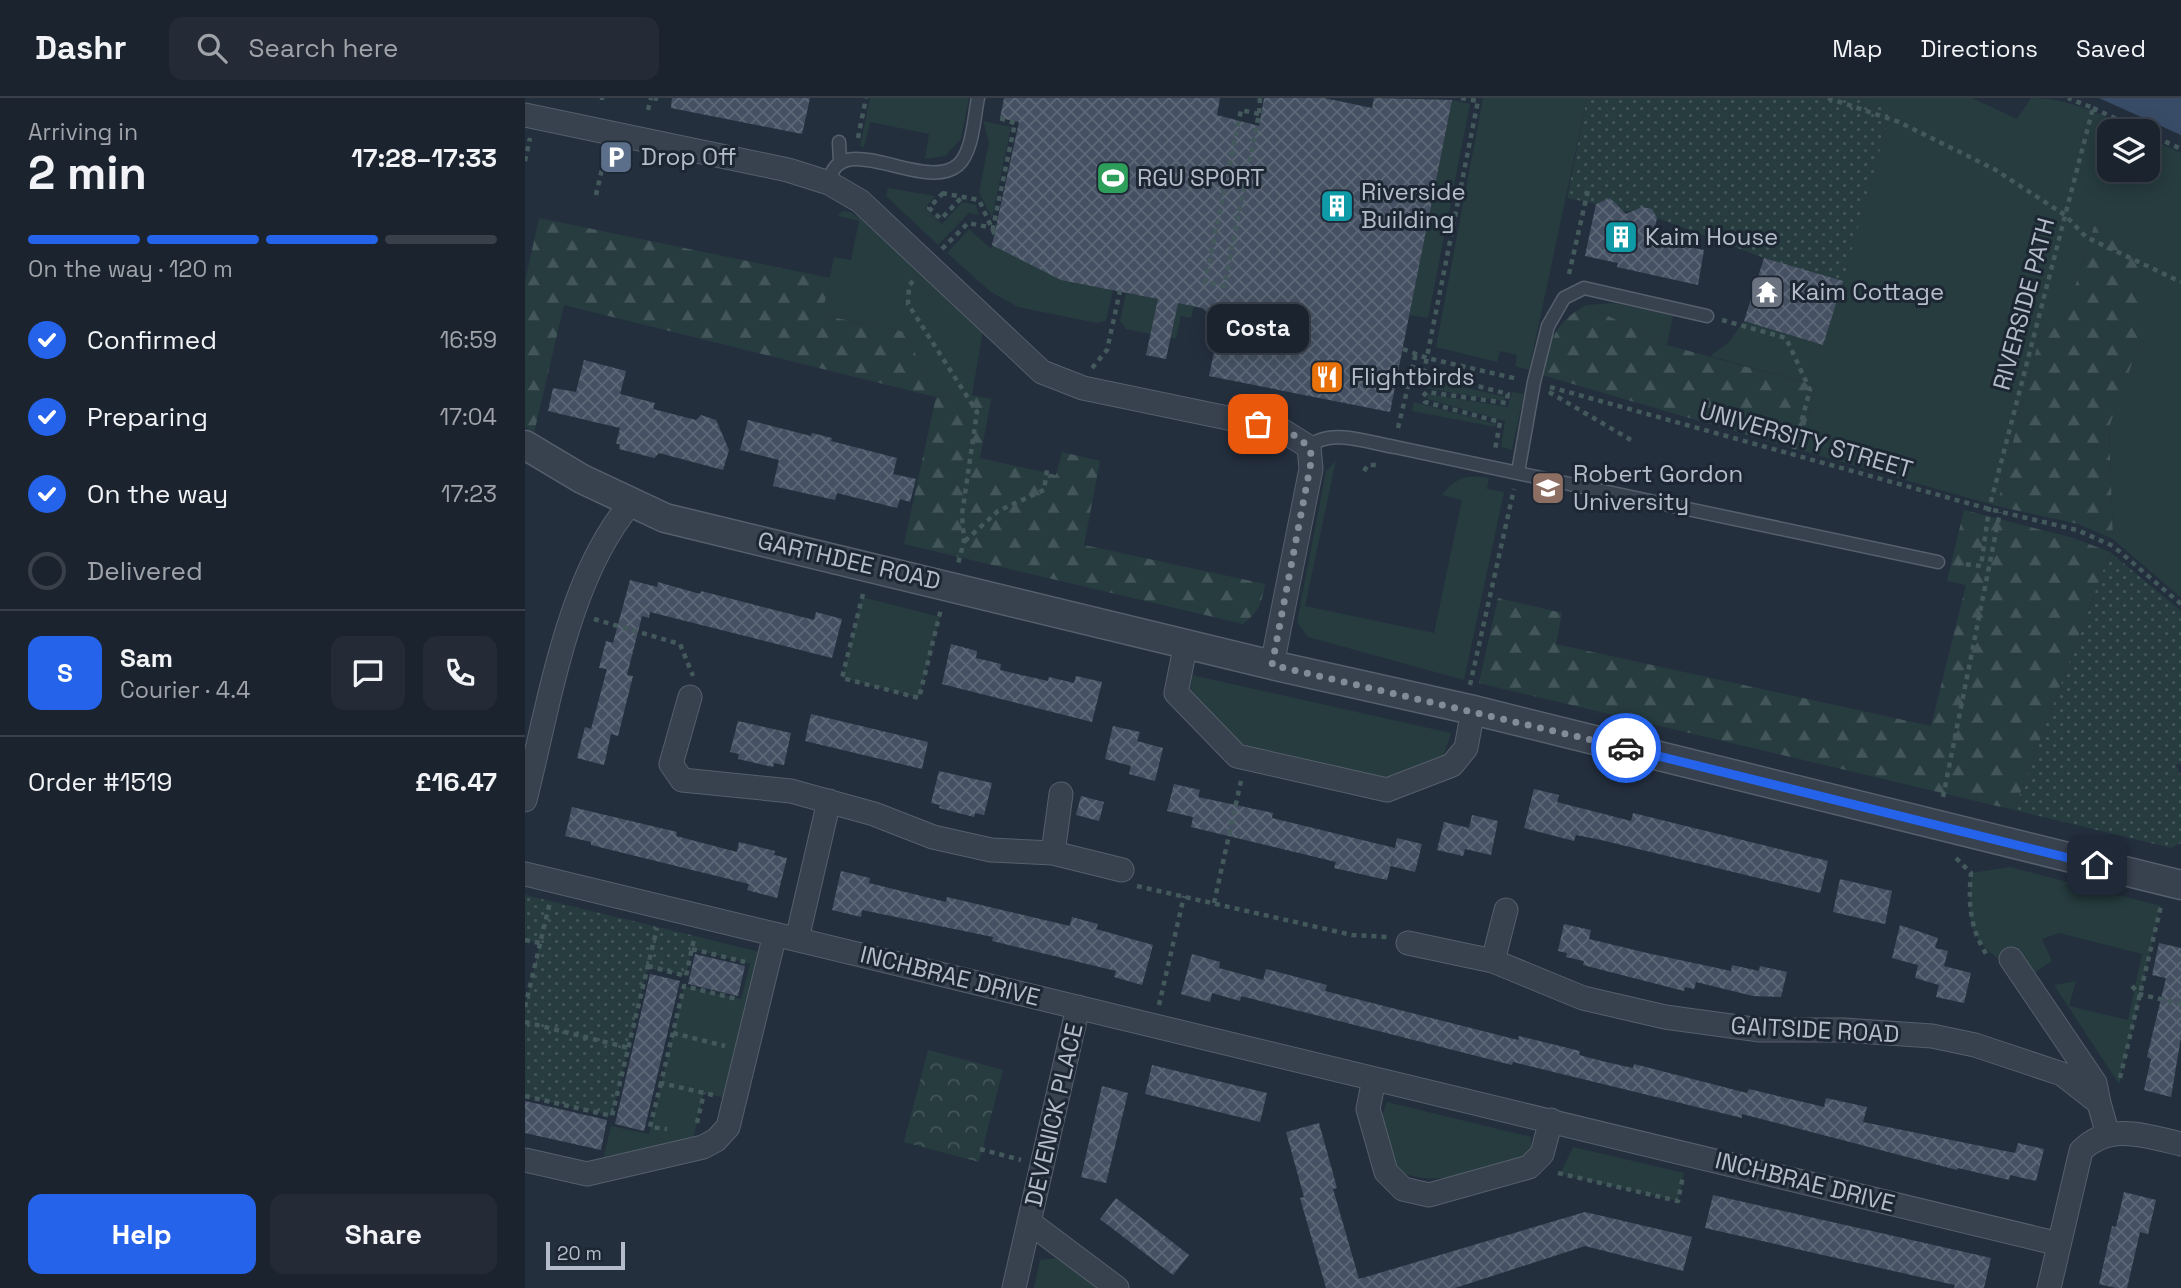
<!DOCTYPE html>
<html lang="en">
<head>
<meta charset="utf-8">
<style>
  :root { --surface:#1b232e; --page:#242b36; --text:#f1f3f6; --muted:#a0a4aa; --line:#39404a; --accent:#2563eb }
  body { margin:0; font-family:"Space Grotesk",sans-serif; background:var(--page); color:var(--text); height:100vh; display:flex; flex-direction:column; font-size:26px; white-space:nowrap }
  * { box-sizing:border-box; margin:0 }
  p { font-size:23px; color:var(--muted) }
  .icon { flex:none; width:38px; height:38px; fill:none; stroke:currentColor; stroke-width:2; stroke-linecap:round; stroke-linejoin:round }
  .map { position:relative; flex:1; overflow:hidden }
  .panel { display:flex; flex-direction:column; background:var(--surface); width:525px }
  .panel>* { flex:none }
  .tools { position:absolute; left:1572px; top:21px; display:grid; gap:14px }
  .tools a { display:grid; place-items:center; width:63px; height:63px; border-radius:14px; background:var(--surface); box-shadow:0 4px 18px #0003,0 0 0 2px var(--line); font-size:35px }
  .scale { position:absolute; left:21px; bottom:18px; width:79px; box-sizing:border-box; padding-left:7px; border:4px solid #b4bcc9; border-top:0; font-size:19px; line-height:24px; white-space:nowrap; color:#b4bcc9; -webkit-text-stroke:5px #1d2633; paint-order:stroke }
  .pin { position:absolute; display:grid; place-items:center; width:60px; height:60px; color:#fff; margin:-30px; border-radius:14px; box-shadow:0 4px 10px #0006 }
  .courier { position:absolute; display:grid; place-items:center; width:70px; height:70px; margin:-35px; border:5px solid #2563eb; border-radius:50%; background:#fff; color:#222; box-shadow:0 2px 9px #0007 }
  .bubble { position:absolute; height:49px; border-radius:14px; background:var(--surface); box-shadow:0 4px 18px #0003,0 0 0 2px var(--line); font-size:23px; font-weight:800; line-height:49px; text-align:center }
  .headline em { font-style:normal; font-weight:800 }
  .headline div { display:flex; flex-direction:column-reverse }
  .headline { display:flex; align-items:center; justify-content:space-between; height:119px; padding:0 28px }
  h1 { font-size:46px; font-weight:800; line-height:52px }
  .bar { display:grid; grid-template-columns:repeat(4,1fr); gap:10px 7px; align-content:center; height:84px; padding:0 28px }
  .bar i { height:9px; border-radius:5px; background:var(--line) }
  .bar .selected { background:var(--accent) }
  .bar p { grid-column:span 4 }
  .line { display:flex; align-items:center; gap:18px; padding:0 28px; border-top:2px solid var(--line) }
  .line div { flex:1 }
  .round { display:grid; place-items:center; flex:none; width:74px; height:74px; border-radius:14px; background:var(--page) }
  ol { padding:0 28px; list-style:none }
  li { display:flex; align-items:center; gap:21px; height:77px }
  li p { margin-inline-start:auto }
  li .icon { padding:7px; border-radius:50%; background:var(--accent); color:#fff; stroke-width:4 }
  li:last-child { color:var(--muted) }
  li i { width:38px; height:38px; border:4px solid var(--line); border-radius:50% }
  .cta { display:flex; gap:14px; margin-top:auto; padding:14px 28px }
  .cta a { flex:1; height:80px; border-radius:14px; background:var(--accent); color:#fff; font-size:28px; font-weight:800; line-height:80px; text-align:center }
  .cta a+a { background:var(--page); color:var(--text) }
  header { display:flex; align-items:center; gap:42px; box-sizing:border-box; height:98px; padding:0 35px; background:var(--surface); border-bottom:2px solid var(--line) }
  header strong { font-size:33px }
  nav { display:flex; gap:38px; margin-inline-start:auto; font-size:24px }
  .search { width:490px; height:63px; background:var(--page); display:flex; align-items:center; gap:18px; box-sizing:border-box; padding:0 24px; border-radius:14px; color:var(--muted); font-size:26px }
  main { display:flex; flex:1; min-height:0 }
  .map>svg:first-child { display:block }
  .grass { fill:#263c3f }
  .forest { fill:url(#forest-firs) }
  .park { fill:url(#park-crowns) }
  .garden { fill:url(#garden-dots) }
  .water { fill:#394c67 }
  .building { fill:url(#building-cross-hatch) }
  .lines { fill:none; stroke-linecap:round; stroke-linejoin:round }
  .service-casing { stroke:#565f6c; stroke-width:15 }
  .minor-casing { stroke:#565f6c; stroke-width:25 }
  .tertiary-casing { stroke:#565f6c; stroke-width:31 }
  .path { stroke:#44595c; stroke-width:4.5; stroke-dasharray:5 5; stroke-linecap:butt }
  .service { stroke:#38414e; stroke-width:12 }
  .minor { stroke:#38414e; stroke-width:23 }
  .tertiary { stroke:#38414e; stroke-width:28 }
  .done { stroke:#828b98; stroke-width:7; stroke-dasharray:0 12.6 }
  .route { stroke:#2563eb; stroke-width:9 }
  .labels { text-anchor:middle; stroke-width:6; stroke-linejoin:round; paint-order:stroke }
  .poi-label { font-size:24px; fill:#b4bcc9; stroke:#1d2633; text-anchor:start }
  .street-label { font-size:24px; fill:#b4bcc9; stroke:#1d2633 }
</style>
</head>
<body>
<header>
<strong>Dashr</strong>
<div class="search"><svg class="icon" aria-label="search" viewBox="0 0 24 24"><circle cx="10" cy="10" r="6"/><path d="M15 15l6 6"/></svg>Search here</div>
<nav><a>Map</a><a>Directions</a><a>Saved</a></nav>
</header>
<main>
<section class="panel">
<div class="headline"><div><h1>2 min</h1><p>Arriving in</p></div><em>17:28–17:33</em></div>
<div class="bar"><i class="selected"></i><i class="selected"></i><i class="selected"></i><i></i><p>On the way · 120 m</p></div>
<ol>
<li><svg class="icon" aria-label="check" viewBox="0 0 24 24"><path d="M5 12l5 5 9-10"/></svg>Confirmed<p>16:59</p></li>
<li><svg class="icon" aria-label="check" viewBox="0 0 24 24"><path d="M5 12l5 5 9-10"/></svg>Preparing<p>17:04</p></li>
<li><svg class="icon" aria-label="check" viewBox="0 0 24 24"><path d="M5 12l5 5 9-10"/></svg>On the way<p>17:23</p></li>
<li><i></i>Delivered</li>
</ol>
<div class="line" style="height:126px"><b class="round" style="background:var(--accent);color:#fff">S</b><div><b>Sam</b><p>Courier · 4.4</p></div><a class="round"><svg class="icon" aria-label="chat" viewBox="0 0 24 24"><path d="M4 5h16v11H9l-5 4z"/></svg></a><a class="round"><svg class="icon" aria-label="phone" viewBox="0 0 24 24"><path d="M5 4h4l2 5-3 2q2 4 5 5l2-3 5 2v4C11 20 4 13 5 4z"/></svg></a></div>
<div class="line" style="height:91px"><div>Order #1519</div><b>£16.47</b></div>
<div class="cta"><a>Help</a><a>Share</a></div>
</section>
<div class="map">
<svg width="1656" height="1190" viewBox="0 0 1656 1190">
  <defs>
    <pattern id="forest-firs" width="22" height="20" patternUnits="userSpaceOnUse" patternTransform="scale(1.75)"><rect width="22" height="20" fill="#263c3f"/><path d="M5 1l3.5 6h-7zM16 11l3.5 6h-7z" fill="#435659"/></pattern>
    <pattern id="park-crowns" width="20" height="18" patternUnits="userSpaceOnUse" patternTransform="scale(1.75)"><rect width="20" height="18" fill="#263c3f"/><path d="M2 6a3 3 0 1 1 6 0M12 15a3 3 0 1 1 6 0" fill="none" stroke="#435659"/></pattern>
    <pattern id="garden-dots" width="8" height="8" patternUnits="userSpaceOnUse" patternTransform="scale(1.75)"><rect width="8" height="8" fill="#263c3f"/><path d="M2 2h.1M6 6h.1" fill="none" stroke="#435659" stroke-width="1.8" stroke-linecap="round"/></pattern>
    <pattern id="building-cross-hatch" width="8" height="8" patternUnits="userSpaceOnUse" patternTransform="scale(1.75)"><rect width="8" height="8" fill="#455162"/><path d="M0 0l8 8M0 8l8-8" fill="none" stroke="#5d6877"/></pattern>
  </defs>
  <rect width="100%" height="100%" fill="#242f3e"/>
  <!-- grass -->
  <path class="grass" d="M345,0H444L436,41L420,58L400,61L404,36L345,24L339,49L335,48Z
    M958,0H1062L1004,272L990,268L992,257L975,253L972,264L911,249Z
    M1327,0H1447L1492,21L1506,0C1543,0 1579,17 1611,33H1584V72H1622V39L1656,55V500L1588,441L1584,328L1614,246L1569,128L1548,195L1519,221L1472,408L1274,352L1291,288L1185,258L1203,245L1219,223L1298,247L1366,13Z
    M927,2L945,6L903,220L884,217Z
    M458,23L486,29L467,120L454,94L464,44Z
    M363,90L410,98L400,110L417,126L437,104L451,107L454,117L444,115L413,147L361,98Z
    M317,113L325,114L336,121L458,233L447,297L411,299L380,234L297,217L309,159L326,162L334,123L313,118Z
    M444,131L466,151L467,147L588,192L581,223L572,225L493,209L466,194L422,155Z
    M601,195L669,208L666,220L656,218L651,241L601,231L595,223Z
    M1089,205L1148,218L1142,247L1061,207Z
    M894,278L980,299L979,303L892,289Z
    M987,294L999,296L987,352L976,349L980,323L902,301L903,296L983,309Z
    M889,304L971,326L970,329L887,313Z
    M811,362L780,508L909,535L937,402L917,397C931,379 941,376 964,380L962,391L979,394L939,582L783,539L772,524L801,373Z
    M337,499L415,519L394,600L317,580Z
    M667,577L926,635L918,659L859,684L714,645L665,595Z
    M1485,769L1636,808L1594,986L1529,887L1551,883L1544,908L1603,922L1617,856L1534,835L1517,841L1527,863L1509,875L1493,852L1477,863C1440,840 1443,814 1446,775Z
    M170,838L239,855L205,1001L179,995L167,1046L77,1066L86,1028L124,1036L159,888L216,901L225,866L167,851Z
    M862,1004L1006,1039V1052L997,1060C953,1072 914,1092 870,1072L855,1022Z
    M1048,1049L1159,1075L1153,1103L1035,1076Z
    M532,1160L572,1190H509L515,1162Z"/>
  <!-- forest -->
  <path class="forest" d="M14,120L305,180L297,217L380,234L411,299L447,297L466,301L455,360L531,377L537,354L575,363L559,447L740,486C737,505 733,515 718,526L379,446L411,299L39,207L9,335L0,329V184Z
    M1569,128L1619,155L1614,246L1584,329L1588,441L1553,426L1472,408L1519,221L1548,195Z
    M1061,207L1142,247L1291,288L1274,352L1017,277C1026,242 1028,226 1061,207Z
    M1439,412L1548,440L1585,454L1489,712L954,585L973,500L1037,515L1031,546L1406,628L1441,487L1422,483Z"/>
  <!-- park -->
  <path class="park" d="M403,952L478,972L454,1064L379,1044Z"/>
  <!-- garden -->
  <path class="garden" d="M1062,0H1327L1366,12L1318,183L1239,160L1132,120L1122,109L1109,114L1095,112L1085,100L1071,106L1042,100Z
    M1585,454L1656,513V666L1651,667L1656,678V745L1646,750L1489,712Z
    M0,797L170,838L161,878L123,869L87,1018L0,998V909L15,846L0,842Z"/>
  <!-- water -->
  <path class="water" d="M1574,0H1656V37Z"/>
  <!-- building -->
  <path class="building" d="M147,0H285L277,36L146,10Z
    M479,0H695L692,17L734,28L739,0H799L847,10L849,0L927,2L865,314L684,278L695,225L677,210L653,205L641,261L621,257L633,201L536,182L467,147L494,24L475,20Z
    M1085,100L1101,116L1117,109L1127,111L1132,120L1127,142L1179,152L1173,187L1092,169L1093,165L1060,158L1071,106Z
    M1239,160L1318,183L1298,247L1219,223Z
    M59,262L101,273L95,296L130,305L128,311L171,322L176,317L191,322L204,352L198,372L134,355L129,360L94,351L95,346H91L95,330L23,313L28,290L51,294Z
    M223,322L286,338L287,335L307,340L306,343L372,360L368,376L391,381L385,404L375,401L372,410L312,395L310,402L248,388L254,362L215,352Z
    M105,482L132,489L133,484L175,496L176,493L289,522L291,514L317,521L307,560L125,514L124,520L117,518L102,577L108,578L93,638L86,636L79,667L52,660L60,629L66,631L82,571L74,570L81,543L88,545Z
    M426,546L452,553L451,560L476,566L475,572L523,583L524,579L549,585L551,578L577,584L567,624L417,586Z
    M286,616L403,644L397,671L280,643Z
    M213,623L266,635L259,667L249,665L248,669L213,661L214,656L205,654Z
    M588,628L615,634L612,643L638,650L630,683L604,676L606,668L580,661Z
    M414,673L467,685L459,717L450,715L449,719L414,710L415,707L406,705Z
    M649,686L675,692L673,699L748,715L747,720L870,750L862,782L809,770L811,764L666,729L668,719L642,713Z
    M1009,691L1034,697L1032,704L1106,723L1108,715L1303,763L1295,795L1076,742L1051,737L1049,743L999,730Z
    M556,698L579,704L574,723L551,717Z
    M47,709L152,734L151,738L212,754L214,744L250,753L249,757L262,760L252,800L222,792L224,786L66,747V744L40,738Z
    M947,717L973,723L966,757L940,751L938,758L912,752L919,724L944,730Z
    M872,740L897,746L890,774L866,768Z
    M316,773L345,780L344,785L421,804L422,799L545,828L547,819L573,826L571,831L628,847L617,887L589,879L591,873L467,843L468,839L337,812L336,819L307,812Z
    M1315,781L1367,793L1360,826L1308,814Z
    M1039,826L1066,832L1064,841L1122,855L1206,873L1207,867L1234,873L1235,868L1262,874L1256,899L1228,898L1171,884L1169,891L1160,889L1159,893L1058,867L1059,863L1041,859L1042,855L1033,853Z
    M1375,827L1413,840L1410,850L1423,853L1419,868L1446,875L1439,905L1411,899L1414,887L1390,880L1393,867L1367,860Z
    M1634,845L1656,850V939L1646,999L1619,992L1626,961L1622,959L1641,880L1627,877Z
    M170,856L220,868L213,898L163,886Z
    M667,856L695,864L694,870L738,882L741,871L802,887L800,893L993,942L994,938L1055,953L1054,957L1081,964L1108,970L1109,966L1222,995L1224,991L1299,1009L1301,1000L1342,1009L1338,1024L1490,1055L1493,1045L1519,1051L1511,1083L1485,1077L1484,1082L1433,1070L1432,1072L1244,1023L1217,1016V1020L988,964L987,967L716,898L715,903L687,895L685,904L656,896Z
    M125,876L155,883L119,1033L90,1026Z
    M627,967L742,995L735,1024L620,996Z
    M577,988L603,995L581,1085L556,1079Z
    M0,1003L82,1022L76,1052L0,1035Z
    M794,1025L812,1090L808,1091L834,1181L1060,1114L1167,1139L1158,1173L1060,1148L930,1190H801L775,1100L779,1099L761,1034Z
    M1599,1094L1631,1102L1623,1136L1615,1134L1602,1190H1591L1574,1186L1587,1128L1591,1129Z
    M1188,1097L1466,1160L1459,1190H1429L1430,1187L1180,1130Z
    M591,1100L664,1157L648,1177L575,1121Z"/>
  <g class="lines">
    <!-- service casing -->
    <g class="service-casing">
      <path id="service" d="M314,44L315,64
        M304,85C313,27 399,96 433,67C448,54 449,19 453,0
        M784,349C804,329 845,345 870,349L1413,464
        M993,374L1009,284L1023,228L1039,200L1059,190L1182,218"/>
    </g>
    <!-- minor casing -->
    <g class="minor-casing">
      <path id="minor" d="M0,17L263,72L304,85L335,103L517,274L558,290L755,331L784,349L786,371L747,567
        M661,545L651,595L712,658L721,660L862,692L927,667L941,650L948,612
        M165,599L146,666L157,682L266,693L349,716L408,739L466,752L528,755L597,772
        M0,702C24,608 42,480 106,405
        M528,755L536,696
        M0,776L1534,1146
        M272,841L304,703
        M883,845L968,863L1058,900L1140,919L1235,932H1319L1407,938L1450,947L1537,976L1574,1005L1583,1037
        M1486,861L1570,985L1574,1005
        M968,863L981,812
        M849,981L843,1011L861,1074L878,1091L904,1097L1004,1069L1017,1056L1026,1022
        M0,1062L62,1076L178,1049L191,1042L203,1029L250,836
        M504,1124L592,1190
        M489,1190L553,909
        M1524,1190L1556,1053C1584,1024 1621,1038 1656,1046"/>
    </g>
    <!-- tertiary casing -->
    <g class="tertiary-casing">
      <path id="tertiary" d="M0,347L57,381L140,420L747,567L948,612L1656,787"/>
    </g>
    <!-- path -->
    <path class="path" d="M77,0V2
      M129,0L133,1
      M936,0L953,3L899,274L983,296L981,305L902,294L898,298L900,304L975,324L970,352
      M1303,0L1374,24L1469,71L1540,117L1561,139L1656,184
      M1568,10L1618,33
      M123,12L126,0
      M734,16L716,12L680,184L699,188L734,16L735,0
      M1622,35L1656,51
      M333,40L341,0
      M0,63L5,40
      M417,95L454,102L470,137
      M418,95L404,110L416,121L436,100
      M71,97L80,58
      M417,151L443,125L468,130L490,25L471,19
      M1044,176L1064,88
      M388,183L384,188L383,206L452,314L437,416L439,443L433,466
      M1197,222L1261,240L1285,292L1267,357
      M878,251L902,260L993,281
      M567,270L582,252L595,193
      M1025,289L1464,411L1552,432L1588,448L1656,506
      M1024,294L1106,342
      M873,330L891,255
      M839,373L843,367H854
      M440,443L473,413L519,392L522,372
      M1431,465L1456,468L1464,411L1568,10L1543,0
      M338,496L317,580L394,600L416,511
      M69,521L155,546L168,578
      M945,587L989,391
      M1418,699L1475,414
      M1431,760L1446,775C1443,807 1445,831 1463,859
      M612,788L827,837L863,839
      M689,805L716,683
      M0,842L15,845
      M167,851L220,864
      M123,868L161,878L169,841
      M1607,888L1614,896L1656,906
      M634,907L659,798
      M0,909L25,804
      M0,924L104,950
      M148,935L200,948
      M1595,980L1636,808
      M136,985L125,1029L142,1031
      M188,997L136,985L159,888L212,901
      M0,998L87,1018L132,830
      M172,1025L179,995
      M455,1051L496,1062
      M1033,1075L1153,1103L1158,1078"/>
    <!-- service -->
    <use href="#service" class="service"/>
    <!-- minor -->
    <use href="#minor" class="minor"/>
    <!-- tertiary -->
    <use href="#tertiary" class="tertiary"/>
  </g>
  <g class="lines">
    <!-- done -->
    <path class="done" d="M733,326C754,330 781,336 787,359L747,567L1101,650"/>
    <!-- route -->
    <path class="route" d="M1101,650L1572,767"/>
  </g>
  <!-- icons -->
  <defs>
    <g id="parking-square" transform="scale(1.75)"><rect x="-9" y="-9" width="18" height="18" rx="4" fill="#5c6f8a" stroke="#1d2633"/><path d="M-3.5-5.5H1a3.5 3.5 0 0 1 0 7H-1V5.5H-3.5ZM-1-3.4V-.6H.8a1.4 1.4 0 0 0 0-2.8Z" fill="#fff"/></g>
    <g id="stadium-square" transform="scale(1.75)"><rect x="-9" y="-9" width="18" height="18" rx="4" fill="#2e9e5b" stroke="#1d2633"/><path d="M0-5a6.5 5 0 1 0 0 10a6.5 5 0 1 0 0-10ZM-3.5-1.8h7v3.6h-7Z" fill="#fff"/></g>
    <g id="building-square" transform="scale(1.75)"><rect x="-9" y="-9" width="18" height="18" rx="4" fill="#0f9aa8" stroke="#1d2633"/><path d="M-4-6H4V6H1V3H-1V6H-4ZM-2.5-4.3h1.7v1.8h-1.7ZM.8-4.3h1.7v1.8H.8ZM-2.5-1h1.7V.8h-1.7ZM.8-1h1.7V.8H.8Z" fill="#fff"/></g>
    <g id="temple-square" transform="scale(1.75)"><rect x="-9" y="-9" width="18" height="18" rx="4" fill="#6b7280" stroke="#1d2633"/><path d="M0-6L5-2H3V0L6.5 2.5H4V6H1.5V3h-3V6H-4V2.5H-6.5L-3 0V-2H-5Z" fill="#fff"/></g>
    <g id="restaurant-square" transform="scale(1.75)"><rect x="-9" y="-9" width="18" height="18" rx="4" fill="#e8710a" stroke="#1d2633"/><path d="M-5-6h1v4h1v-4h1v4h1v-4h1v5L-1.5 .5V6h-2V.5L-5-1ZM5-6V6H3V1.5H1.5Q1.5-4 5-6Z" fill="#fff"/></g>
    <g id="university-square" transform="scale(1.75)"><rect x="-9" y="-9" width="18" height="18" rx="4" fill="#8d6e63" stroke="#1d2633"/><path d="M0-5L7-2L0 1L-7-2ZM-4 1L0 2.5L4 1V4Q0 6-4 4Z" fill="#fff"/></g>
  </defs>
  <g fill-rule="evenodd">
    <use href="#parking-square" x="91" y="59"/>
    <use href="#stadium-square" x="588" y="80"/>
    <use href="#building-square" x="812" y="108"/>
    <use href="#building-square" x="1096" y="139"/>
    <use href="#temple-square" x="1242" y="194"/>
    <use href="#restaurant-square" x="802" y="279"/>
    <use href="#university-square" x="1023" y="390"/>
  </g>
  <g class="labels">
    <!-- poi labels -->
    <g class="poi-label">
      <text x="116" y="67">Drop Off</text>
      <text x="612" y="88">RGU SPORT</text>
      <text x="836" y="102">Riverside<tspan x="836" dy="28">Building</tspan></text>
      <text x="1120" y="147">Kaim House</text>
      <text x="1266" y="202">Kaim Cottage</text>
      <text x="826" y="287">Flightbirds</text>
      <text x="1048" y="384">Robert Gordon<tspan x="1048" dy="28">University</tspan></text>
    </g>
    <!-- street labels -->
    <g class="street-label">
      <text transform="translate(1499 206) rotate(-75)" y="8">RIVERSIDE PATH</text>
      <text transform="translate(1281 342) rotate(16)" y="8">UNIVERSITY STREET</text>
      <text transform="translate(324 463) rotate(13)" y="8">GARTHDEE ROAD</text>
      <text transform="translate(425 878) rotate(14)" y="8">INCHBRAE DRIVE</text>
      <text transform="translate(1290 932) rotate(3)" y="8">GAITSIDE ROAD</text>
      <text transform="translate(529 1017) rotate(-77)" y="8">DEVENICK PLACE</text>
      <text transform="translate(1280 1084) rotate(14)" y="8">INCHBRAE DRIVE</text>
    </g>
  </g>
</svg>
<div class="tools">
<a><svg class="icon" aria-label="layers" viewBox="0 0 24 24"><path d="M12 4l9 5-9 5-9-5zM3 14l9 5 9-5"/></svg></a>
</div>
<div class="scale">20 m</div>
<div class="pin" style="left:733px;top:326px;background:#ea580c"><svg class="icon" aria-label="bag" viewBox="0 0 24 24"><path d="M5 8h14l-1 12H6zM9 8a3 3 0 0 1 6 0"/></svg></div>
<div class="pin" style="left:1572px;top:767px;background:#1f2937"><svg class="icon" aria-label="home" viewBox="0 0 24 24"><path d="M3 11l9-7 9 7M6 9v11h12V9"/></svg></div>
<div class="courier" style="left:1101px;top:650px"><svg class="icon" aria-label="car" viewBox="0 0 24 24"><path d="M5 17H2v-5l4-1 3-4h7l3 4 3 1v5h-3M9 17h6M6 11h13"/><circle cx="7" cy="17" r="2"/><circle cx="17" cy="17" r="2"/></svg></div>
<div class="bubble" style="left:682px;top:206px;width:102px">Costa</div>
</div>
</main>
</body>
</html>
